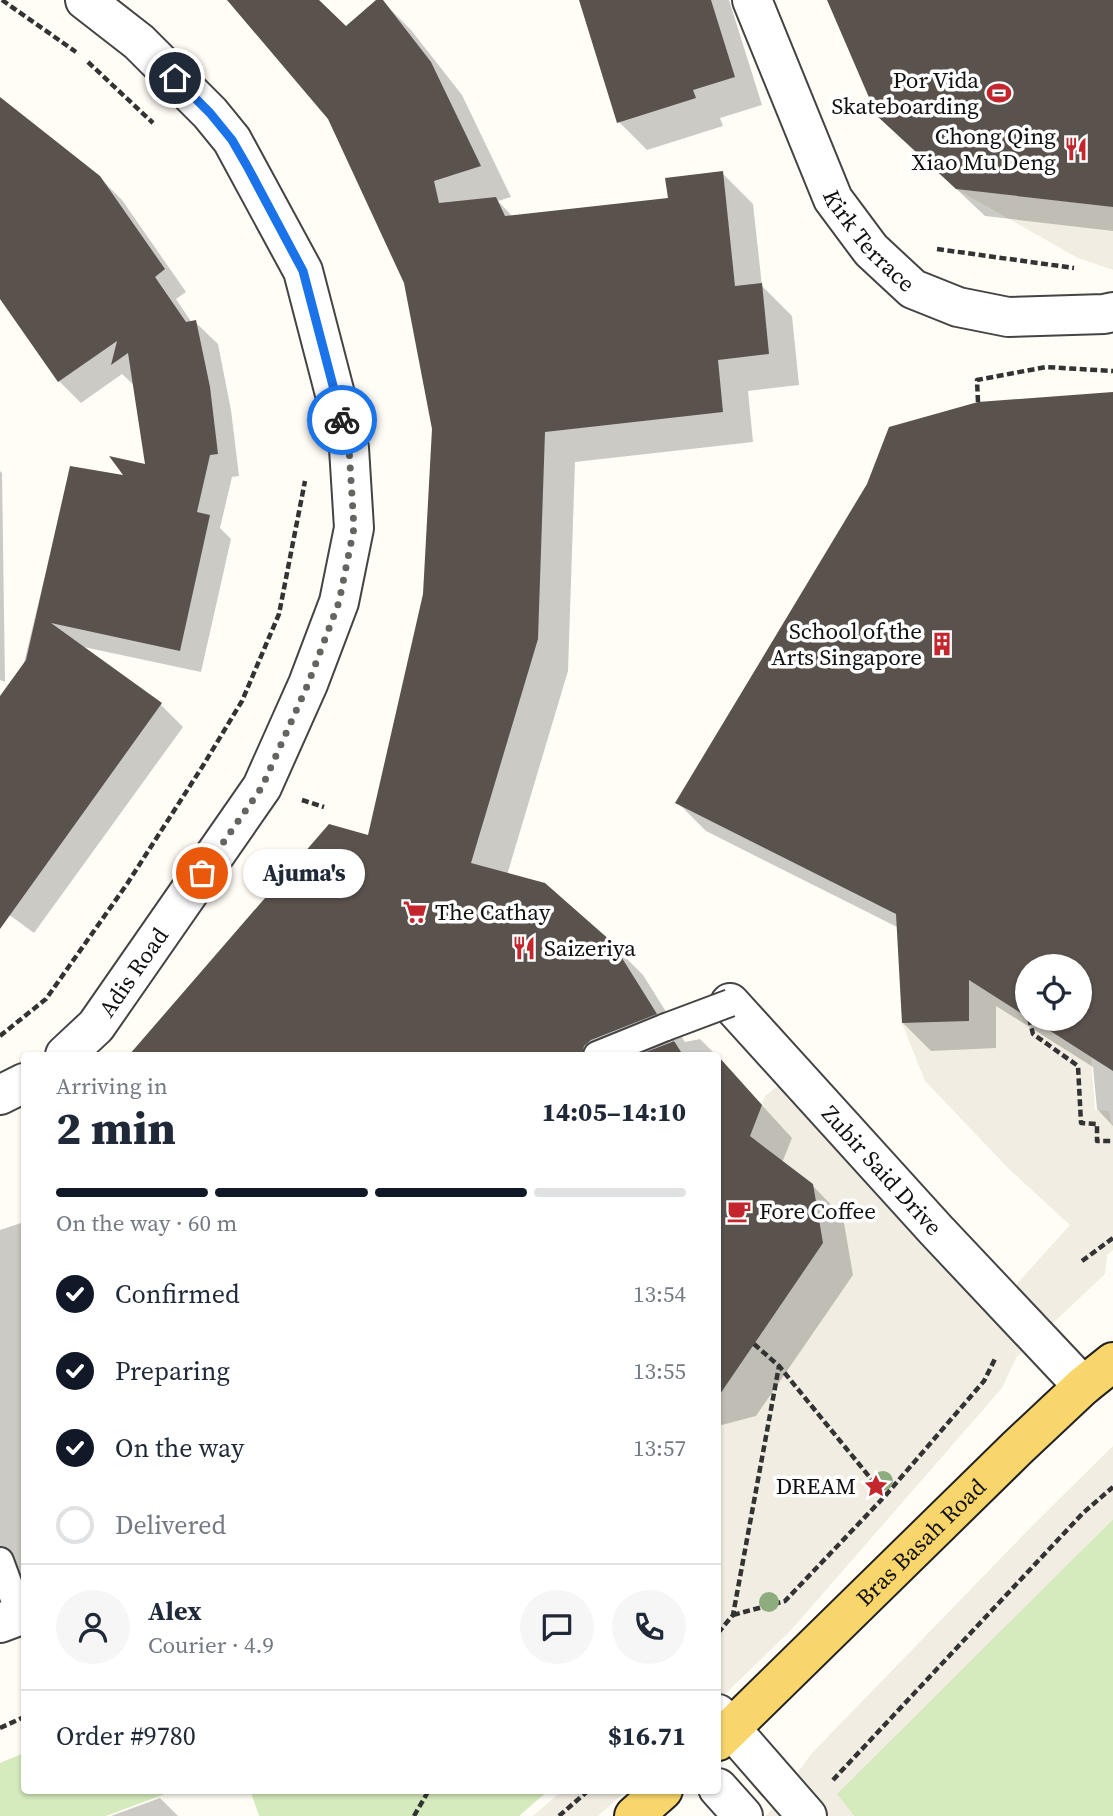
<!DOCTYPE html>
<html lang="en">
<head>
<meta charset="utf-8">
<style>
  :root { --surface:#fff; --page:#f6f6f7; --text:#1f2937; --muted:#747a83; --line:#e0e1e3; --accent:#111827 }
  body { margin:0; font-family:"Source Serif 4",serif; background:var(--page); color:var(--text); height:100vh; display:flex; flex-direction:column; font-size:26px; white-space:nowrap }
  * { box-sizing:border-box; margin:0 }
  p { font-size:23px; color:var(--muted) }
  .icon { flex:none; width:38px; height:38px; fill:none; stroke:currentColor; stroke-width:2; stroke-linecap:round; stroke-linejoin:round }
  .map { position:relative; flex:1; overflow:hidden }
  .drawer { position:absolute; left:21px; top:1052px; width:700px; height:742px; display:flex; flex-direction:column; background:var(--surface); border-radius:7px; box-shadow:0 2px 5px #0004 }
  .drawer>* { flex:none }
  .controls { position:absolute; left:1015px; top:954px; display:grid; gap:14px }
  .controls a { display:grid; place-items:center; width:77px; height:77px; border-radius:50%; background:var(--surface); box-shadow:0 2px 5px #0004; font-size:35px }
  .pin { position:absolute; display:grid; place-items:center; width:60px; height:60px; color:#fff; margin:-30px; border:4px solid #fff; border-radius:50%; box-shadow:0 2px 7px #0007 }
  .courier { position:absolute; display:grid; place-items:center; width:70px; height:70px; margin:-35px; border:5px solid #1a73e8; border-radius:50%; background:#fff; color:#222; box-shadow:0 2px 9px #0007 }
  .bubble { position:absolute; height:49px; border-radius:24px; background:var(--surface); box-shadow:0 2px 5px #0004; font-size:23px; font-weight:800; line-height:49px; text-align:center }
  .head em { font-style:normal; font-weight:800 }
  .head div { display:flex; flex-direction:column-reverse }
  .head { display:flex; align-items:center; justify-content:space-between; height:119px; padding:0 35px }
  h1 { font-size:46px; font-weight:800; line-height:52px }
  .bar { display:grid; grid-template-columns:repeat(4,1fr); gap:10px 7px; align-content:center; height:84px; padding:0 35px }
  .bar i { height:9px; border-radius:5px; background:var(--line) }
  .bar .selected { background:var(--accent) }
  .bar p { grid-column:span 4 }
  .line { display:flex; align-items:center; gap:18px; padding:0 35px; border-top:2px solid var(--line) }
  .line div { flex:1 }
  .round { display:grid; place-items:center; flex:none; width:74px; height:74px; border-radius:37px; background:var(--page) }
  ol { padding:0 35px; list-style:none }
  li { display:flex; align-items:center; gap:21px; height:77px }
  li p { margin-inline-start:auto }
  li .icon { padding:7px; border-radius:50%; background:var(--accent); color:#fff; stroke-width:4 }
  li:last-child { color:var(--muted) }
  li i { width:38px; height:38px; border:4px solid var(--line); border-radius:50% }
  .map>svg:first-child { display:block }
  .green { fill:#d5ebbd }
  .plaza { fill:#f1ede2 }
  .shadow { fill:#0003; fill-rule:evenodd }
  .building { fill:#5a524d }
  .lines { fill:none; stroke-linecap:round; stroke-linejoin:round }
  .service-casing { stroke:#444; stroke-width:30 }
  .minor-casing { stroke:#444; stroke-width:42 }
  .primary-casing { stroke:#222; stroke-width:42 }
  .path { stroke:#333; stroke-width:4.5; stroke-dasharray:7 3.5; stroke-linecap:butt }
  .service { stroke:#fff; stroke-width:26 }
  .minor { stroke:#fff; stroke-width:38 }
  .primary { stroke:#f9d66b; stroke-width:38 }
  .service-bridge-casing { stroke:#444; stroke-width:30; stroke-linecap:butt }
  .service-bridge { stroke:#fff; stroke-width:26 }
  .tree { fill:#8dad7f }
  .done { stroke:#646461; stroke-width:7; stroke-dasharray:0 12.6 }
  .route { stroke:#1a73e8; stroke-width:9 }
  .labels { text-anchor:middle; stroke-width:7; stroke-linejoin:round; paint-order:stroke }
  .poi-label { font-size:23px; fill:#111; stroke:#fff; text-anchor:end }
  .street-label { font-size:23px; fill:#111; stroke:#fff }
</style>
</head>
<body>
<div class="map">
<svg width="1113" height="1816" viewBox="0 0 1113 1816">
  <rect width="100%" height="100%" fill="#fffdf5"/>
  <!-- green -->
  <path class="green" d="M1113,1519V1816H854L836,1794Z
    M24,1753V1790H176L106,1816H0V1763Z
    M250,1790H549L519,1816H259Z"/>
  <!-- plaza -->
  <path class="plaza" d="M956,189L1113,207V270L1078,258Z
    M969,980L1091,1057L1095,1110L1109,1111L1111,1123L1113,1124V1250L1107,1255L1105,1274L1016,1358L1002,1388L792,1629L718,1701V1388L725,1385L823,1243L813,1184L750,1136L765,1096L782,1083L994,1309L1070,1225L1009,1169L925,1081L902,1023L969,1021Z
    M1113,1446V1519L837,1794L854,1816H766L812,1753L1033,1525Z
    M563,1790H627L598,1816H533Z"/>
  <!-- shadow -->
  <path class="shadow" d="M226,0H316L346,29L379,0H381L411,30L462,95L511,197L498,201L513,217L670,199L722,173L753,204L762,286L792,316L799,385L748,391L753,442L575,462L568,671L507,875L611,943L643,975L685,1042L700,1039L716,1055H131L329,826L369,837L425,594L434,429L406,283L329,118L236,7Z
    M580,0H729L762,105L720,118L723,126L647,150L619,122Z
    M829,0H1113V231L985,216L878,115Z
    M0,100L99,177L122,200L186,292L176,299L192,323L195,322L218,344L231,410L239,476L232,477L220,528L231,539L201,672L79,646L161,705L183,727L34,933L0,908V714L7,733L71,468L127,478L147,466L135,386L122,374L81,403L59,381L0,296Z
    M1113,394V1126L1097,1109L1093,1067L996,1006V1048L931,1051L903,1023L899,928L706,831L678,803ZM1027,966H1080V1018H1027Z
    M0,471L2,473L5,682L0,680Z
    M718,1057L792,1138L782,1163L812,1185L843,1217L853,1275L756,1416L718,1426Z
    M24,1222V1578L18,1583L0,1604V1230Z
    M160,1798L178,1816H111Z"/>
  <!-- building -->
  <path class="building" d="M227,0H319L346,26L376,0H383L431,62L481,166L434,181L439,203L496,197L505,216L668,198L665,178L723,171L735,286L762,283L769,354L718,360L723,412L545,432L538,639L471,863L545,883L612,942L657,1014L591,1040L584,1046L582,1055H129L329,824L368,835L423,594L432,429L404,283L328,119Z
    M579,0H711L735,77L693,90L696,98L617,123Z
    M827,0H1113V207L956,189L877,116Z
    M0,97L100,176L165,269L155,277L186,322L196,320L210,387L218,454L210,455L197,512L210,515L180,651L51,623L162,703L0,929V696L26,660L70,466L123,475L109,456L145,464L128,353L111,365L117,341L58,382L0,299Z
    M1113,392V1071L1030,1018H1080V966H1027V1017L969,980V1021L902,1023L896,914L675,803L867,484L889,427L978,402Z
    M674,1041L683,1055H638L672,1042Z
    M718,1056L762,1105L750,1136L813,1184L823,1243L718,1397Z"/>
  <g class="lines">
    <!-- service casing -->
    <g class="service-casing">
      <path id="service" d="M597,1055L666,1027
        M0,1561L20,1615"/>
    </g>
    <!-- minor casing -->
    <g class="minor-casing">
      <g id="minor">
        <path id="s1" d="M752,0L833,199L871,250L913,289L958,307L1008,317L1104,314L1113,312"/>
        <path id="s2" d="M730,1003L936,1230L1083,1386"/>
        <path id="s3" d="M65,1055L96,1026L262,787L308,684L339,602L354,528L349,448L303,271L232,140L210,113L139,42L85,0"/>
        <path d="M0,1095L24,1083"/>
        <path d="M0,1623L24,1614"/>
        <path d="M718,1714L807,1816"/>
        <path d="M718,1788L743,1816"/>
      </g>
    </g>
    <!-- primary casing -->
    <g class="primary-casing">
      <g id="primary">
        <path id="s4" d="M718,1741L1017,1448L1083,1386L1113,1362"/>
        <path d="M634,1816L663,1790"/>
      </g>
    </g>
    <!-- path -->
    <path class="path" d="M2,0L76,52
      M88,62L153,123
      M937,249L1074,268
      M978,402L977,380L1046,367L1113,371
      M302,800L324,807
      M1029,1018L1033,1034L1078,1066L1081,1123L1097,1124V1141H1113
      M0,1036L46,999L127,884L204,764L242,701L279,614L305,481
      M1082,1261L1113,1238
      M754,1344L779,1366L885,1496
      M733,1615L785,1601L885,1496L984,1381L996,1357
      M718,1633L733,1615L779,1366
      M0,1728L24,1717
      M833,1780L1083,1513L1113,1487
      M414,1816L429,1790
      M559,1816L589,1790"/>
    <!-- service -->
    <use href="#service" class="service"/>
    <!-- minor -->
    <use href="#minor" class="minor"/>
    <!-- primary -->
    <use href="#primary" class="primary"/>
    <!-- service-bridge casing -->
    <g class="service-bridge-casing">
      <path id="service-bridge" d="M666,1027L730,1003"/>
    </g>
    <!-- service-bridge -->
    <use href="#service-bridge" class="service-bridge"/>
  </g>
  <!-- trees -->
  <g class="tree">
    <circle cx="883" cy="1481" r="10"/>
    <circle cx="769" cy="1602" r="10"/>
  </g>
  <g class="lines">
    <!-- done -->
    <path class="done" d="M202,873L262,787L308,684L339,602L354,528L349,448L342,420"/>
    <!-- route -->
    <path class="route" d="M175,78L210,113L232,140L247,166L303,271L342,420"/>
  </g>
  <!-- icons -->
  <defs>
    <g id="stadium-bare" transform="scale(1.89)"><path d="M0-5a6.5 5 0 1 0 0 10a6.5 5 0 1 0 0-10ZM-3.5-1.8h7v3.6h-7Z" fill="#c4262e" stroke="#fff" stroke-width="2.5" paint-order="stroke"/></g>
    <g id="restaurant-bare" transform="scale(1.89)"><path d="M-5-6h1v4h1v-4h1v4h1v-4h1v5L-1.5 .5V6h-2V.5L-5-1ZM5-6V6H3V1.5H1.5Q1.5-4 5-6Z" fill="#c4262e" stroke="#fff" stroke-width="2.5" paint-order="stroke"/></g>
    <g id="building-bare" transform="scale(1.89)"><path d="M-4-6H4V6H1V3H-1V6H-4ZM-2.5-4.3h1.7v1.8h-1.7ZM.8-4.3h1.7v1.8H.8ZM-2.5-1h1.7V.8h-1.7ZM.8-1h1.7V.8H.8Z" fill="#c4262e" stroke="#fff" stroke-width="2.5" paint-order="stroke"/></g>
    <g id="supermarket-bare" transform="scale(1.89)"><path d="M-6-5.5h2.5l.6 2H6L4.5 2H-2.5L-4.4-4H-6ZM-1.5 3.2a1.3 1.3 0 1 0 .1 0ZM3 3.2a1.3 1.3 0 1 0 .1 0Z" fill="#c4262e" stroke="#fff" stroke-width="2.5" paint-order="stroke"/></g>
    <g id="cafe-bare" transform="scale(1.89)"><path d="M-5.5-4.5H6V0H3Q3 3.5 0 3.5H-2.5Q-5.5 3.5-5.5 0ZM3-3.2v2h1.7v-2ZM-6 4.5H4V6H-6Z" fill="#c4262e" stroke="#fff" stroke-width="2.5" paint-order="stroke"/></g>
    <g id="sight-bare" transform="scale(1.89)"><path d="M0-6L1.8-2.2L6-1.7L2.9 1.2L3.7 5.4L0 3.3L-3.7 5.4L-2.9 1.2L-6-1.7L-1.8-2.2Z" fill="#c4262e" stroke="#fff" stroke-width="2.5" paint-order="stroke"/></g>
  </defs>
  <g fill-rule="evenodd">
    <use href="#stadium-bare" x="999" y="93"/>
    <use href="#restaurant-bare" x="1076" y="149"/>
    <use href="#building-bare" x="942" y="644"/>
    <use href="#supermarket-bare" x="415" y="912"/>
    <use href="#restaurant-bare" x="524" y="948"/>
    <use href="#cafe-bare" x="739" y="1211"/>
    <use href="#sight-bare" x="876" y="1486"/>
  </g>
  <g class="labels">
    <!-- poi labels -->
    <g class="poi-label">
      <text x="979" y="88">Por Vida<tspan x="979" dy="26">Skateboarding</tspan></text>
      <text x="1056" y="144">Chong Qing<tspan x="1056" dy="26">Xiao Mu Deng</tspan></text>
      <text x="922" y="639">School of the<tspan x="922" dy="26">Arts Singapore</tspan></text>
      <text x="435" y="920" text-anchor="start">The Cathay</text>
      <text x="544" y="956" text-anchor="start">Saizeriya</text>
      <text x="759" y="1219" text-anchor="start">Fore Coffee</text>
      <text x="856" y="1494">DREAM</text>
    </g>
    <!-- street labels -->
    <g class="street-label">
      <text dy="8" stroke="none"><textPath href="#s1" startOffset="270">Kirk Terrace</textPath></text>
      <text dy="8" stroke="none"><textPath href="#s3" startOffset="108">Adis Road</textPath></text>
      <text dy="8" stroke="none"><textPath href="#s2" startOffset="226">Zubir Said Drive</textPath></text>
      <text dy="8" stroke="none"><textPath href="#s4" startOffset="284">Bras Basah Road</textPath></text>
    </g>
  </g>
</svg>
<div class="controls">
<a><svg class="icon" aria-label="locate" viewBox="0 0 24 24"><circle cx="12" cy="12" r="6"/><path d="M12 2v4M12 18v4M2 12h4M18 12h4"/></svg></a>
</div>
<div class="pin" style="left:202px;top:873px;background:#ea580c"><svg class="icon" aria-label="bag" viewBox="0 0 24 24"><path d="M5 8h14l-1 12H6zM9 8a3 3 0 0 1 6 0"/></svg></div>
<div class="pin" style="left:175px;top:78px;background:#1f2937"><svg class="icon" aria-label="home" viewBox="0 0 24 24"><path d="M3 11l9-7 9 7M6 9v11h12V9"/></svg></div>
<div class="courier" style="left:342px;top:420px"><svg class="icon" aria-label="bike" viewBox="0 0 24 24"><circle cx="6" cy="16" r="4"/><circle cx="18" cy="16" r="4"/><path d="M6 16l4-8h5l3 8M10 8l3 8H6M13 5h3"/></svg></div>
<div class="bubble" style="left:243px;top:849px;width:122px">Ajuma's</div>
<section class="drawer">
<div class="head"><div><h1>2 min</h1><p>Arriving in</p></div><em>14:05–14:10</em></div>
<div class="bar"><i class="selected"></i><i class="selected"></i><i class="selected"></i><i></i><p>On the way · 60 m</p></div>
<ol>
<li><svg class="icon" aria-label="check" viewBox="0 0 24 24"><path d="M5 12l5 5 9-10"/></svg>Confirmed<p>13:54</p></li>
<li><svg class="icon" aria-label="check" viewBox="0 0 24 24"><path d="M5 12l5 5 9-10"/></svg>Preparing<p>13:55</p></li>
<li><svg class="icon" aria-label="check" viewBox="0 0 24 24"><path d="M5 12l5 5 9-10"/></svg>On the way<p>13:57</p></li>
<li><i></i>Delivered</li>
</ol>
<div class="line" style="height:126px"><a class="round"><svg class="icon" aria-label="person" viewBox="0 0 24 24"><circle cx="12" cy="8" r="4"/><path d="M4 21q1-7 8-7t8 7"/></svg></a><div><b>Alex</b><p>Courier · 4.9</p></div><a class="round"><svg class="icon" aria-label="chat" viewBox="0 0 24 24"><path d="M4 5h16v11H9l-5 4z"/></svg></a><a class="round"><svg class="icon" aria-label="phone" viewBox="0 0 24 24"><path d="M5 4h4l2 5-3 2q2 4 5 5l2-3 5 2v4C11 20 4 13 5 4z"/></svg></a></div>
<div class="line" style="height:91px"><div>Order #9780</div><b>$16.71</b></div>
</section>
</div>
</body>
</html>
